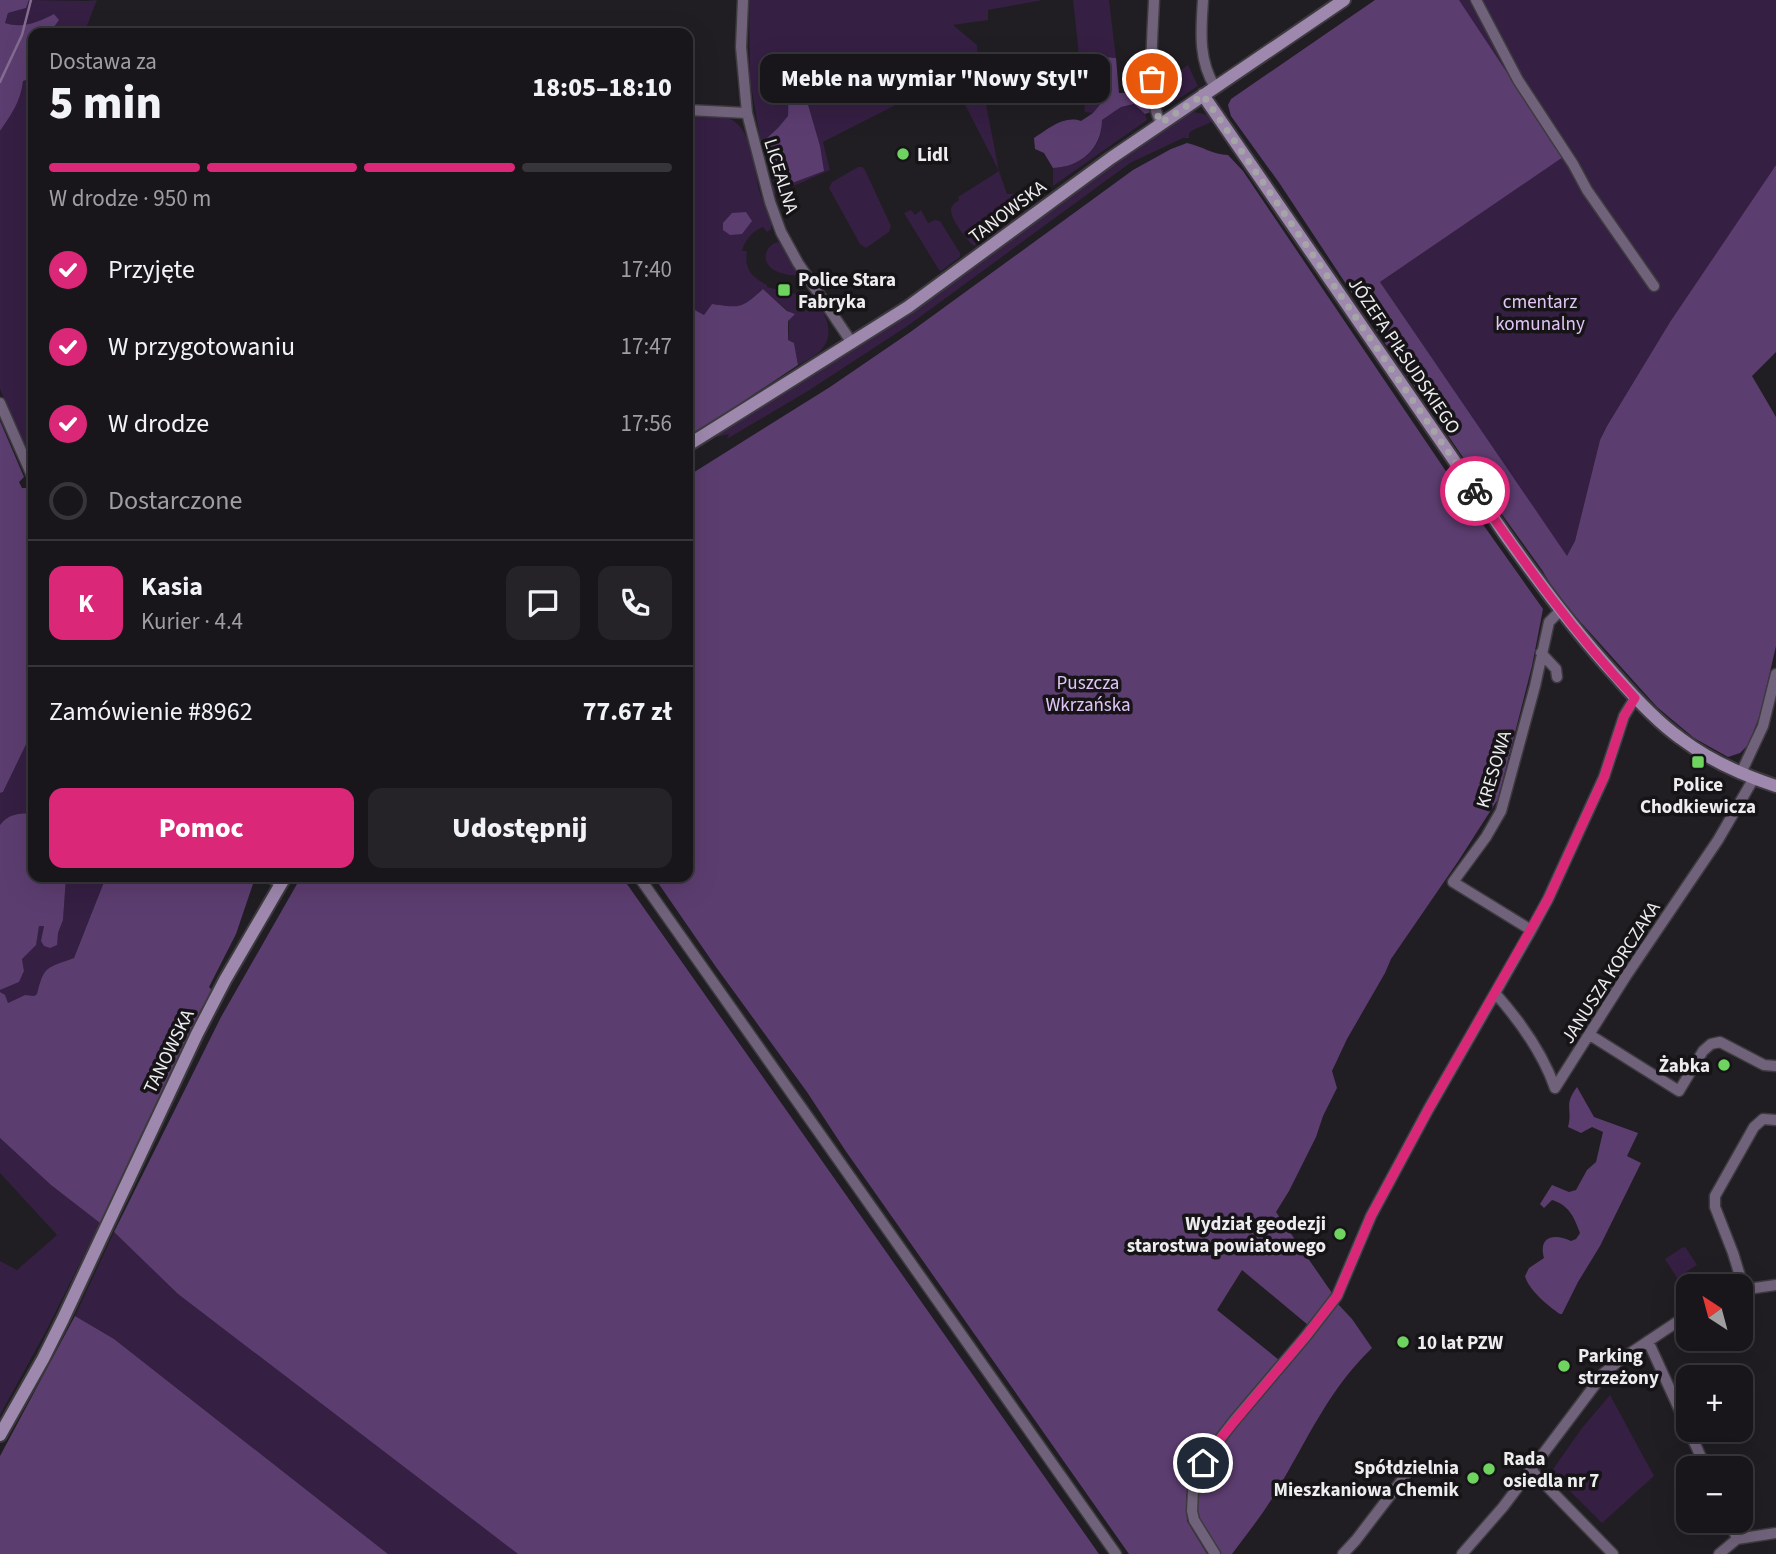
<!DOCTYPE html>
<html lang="pl">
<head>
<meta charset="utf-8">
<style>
  :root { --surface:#18161a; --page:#252327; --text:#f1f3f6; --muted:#9f9fa2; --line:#363539; --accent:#db2777 }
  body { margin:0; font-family:"Source Sans 3",sans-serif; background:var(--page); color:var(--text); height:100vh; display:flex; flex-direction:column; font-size:26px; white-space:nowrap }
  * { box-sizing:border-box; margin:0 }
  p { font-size:23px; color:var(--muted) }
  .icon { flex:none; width:38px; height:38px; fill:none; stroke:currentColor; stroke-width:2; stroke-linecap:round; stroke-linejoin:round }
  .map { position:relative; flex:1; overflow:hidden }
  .sheet { position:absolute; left:28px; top:28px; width:665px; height:854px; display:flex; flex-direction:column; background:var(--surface); border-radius:14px; box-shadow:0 7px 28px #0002,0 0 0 2px var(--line) }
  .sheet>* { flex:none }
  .needle { width:46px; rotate:324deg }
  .tools { position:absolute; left:1676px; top:1274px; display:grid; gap:14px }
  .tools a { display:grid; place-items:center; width:77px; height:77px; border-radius:14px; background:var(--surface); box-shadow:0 7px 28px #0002,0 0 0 2px var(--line); font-size:35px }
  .pin { position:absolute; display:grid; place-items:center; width:60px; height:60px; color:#fff; margin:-30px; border:4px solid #fff; border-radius:50%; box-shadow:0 2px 7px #0007 }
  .courier { position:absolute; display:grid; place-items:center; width:70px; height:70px; margin:-35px; border:5px solid #db2777; border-radius:50%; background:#fff; color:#222; box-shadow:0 2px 9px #0007 }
  .bubble { position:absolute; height:49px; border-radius:14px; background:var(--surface); box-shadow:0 7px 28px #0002,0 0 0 2px var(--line); font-size:23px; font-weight:800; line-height:49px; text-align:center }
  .summary em { font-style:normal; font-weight:800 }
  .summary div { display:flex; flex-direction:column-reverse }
  .summary { display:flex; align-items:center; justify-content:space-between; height:119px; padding:0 21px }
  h1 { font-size:46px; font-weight:800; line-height:52px }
  .bar { display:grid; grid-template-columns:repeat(4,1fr); gap:10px 7px; align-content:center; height:84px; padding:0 21px }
  .bar i { height:9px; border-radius:5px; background:var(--line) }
  .bar .current { background:var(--accent) }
  .bar p { grid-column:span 4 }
  .line { display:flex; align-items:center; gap:18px; padding:0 21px; border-top:2px solid var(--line) }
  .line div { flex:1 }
  .round { display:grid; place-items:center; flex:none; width:74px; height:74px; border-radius:14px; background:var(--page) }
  ol { padding:0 21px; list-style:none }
  li { display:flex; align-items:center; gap:21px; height:77px }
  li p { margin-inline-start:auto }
  li .icon { padding:7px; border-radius:50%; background:var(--accent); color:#fff; stroke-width:4 }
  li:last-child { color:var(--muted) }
  li i { width:38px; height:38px; border:4px solid var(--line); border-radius:50% }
  .cta { display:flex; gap:14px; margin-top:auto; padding:14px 21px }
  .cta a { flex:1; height:80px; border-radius:14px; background:var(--accent); color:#fff; font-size:28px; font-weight:800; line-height:80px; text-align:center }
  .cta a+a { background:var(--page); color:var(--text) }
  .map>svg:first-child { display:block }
  .green { fill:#351f43 }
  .forest { fill:#5c3d70 }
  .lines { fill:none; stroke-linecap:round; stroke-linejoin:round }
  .stream { stroke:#836d91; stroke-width:2.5 }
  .street-casing { stroke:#3d3b3f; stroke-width:13 }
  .secondary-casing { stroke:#3d3b3f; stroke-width:16 }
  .street { stroke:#70627a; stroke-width:10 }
  .secondary { stroke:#9e88ae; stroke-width:12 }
  .done { stroke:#a5a4a7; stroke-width:7; stroke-dasharray:0 12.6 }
  .route { stroke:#db2777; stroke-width:9 }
  .poi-dot { fill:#6fd360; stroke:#171418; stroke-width:2.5 }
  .labels { text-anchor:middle; stroke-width:7; stroke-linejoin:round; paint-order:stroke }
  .poi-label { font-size:19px; font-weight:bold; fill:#edecee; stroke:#171418; text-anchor:start }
  .street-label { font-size:19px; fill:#edecee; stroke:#171418 }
  .park-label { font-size:19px; fill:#e1c5f6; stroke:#171418 }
</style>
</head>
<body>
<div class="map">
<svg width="1776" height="1554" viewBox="0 0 1776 1554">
  <rect width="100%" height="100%" fill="#201e22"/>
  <!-- green -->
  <path class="green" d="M29,0L87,1L97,0L84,33H46L55,27L54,15C38,22 22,29 5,23L8,13L26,8Z
    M749,0H1043L988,10V20L953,25L977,45L978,63L999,171L1007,194H1013L1020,212L974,246C967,240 950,219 951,209C952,204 955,203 959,200L958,197L999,171L959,93L929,88L823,142L830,170L773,195V177L775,169L760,138L750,79Z
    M1073,0H1109L1116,58L1105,57L1106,97L1093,113L1085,112Z
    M1459,0H1776V165L1670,322L1607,426L1600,440L1575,541L1567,557L1380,282L1562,157Z
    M1188,65L1198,86L1163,109L1157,101V78L1168,79Z
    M33,78V468L0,389V131C11,115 21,101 23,81Z
    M1134,104L1145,114L1147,120L1053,186V168C1080,167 1103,149 1102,120L1121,107Z
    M1193,112L1208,115L1214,120C1206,126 1198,126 1189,133V138H1183L1130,163L909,325L808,391L727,439L729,434L716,437L688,455V448L1183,115Z
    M688,113C697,113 707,112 715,114C755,120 752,162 760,193C764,205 773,217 771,229L767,232L763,227C752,231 745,240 742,251H747C744,270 752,277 767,285V287L813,298C825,312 836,332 822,349C816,356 806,361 798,365L794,343L788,340L789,329L788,311L763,289C740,309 743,309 712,304L704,315L693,309L688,302Z
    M858,167H862L865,170L891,226L889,232L866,248L860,244L829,188L832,182Z
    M911,210L915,215L921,210L928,223L935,220L940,221L960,253V257L941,271L939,270L904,213Z
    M777,242C789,246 794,263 799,273L798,275C790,276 781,274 774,270C761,262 764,247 777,242Z
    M33,730V814C18,813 9,813 0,826V793L3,792Z
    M66,877H106L74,958C47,968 44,965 37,994L34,996L25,995L8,1003L5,996L0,992V990L19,982L24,971L22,959L35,945L39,926H44L43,932L56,945L58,933L63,920Z
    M0,1138L51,1185L100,1223L45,1333L0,1415V1261L17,1270L57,1235L0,1173Z
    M114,1232L178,1294L518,1554H388L114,1339L75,1316Z
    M1683,1247L1686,1248L1697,1265L1677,1278L1665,1259Z
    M1610,1395L1654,1476L1602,1523L1551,1472L1582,1428Z"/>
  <!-- forest -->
  <path class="forest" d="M0,0H29L26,8L8,13L5,23C23,29 38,22 54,14L59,20C51,32 47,33 33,33V78L23,81C21,101 11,115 0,131Z
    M1375,0H1459L1563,157L1380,282L1567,556L1575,541L1600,440L1607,426L1670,322L1776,165V352L1752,376L1776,417V646L1760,715L1748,745L1740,753L1728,757L1694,738L1657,707L1558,597L1542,570L1501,513L1385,343L1280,184L1231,116L1228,105L1231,99Z
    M1105,57L1116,58L1119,93L1151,92V112L1145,114L1134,104L1121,107L1102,120C1102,149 1080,167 1053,168L1044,153L1035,149L1034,138C1048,129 1064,115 1081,121L1093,113L1106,97L1102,60Z
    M802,84L820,146L824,171L776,189L777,169L767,138L778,128L788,116L789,87Z
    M1187,143C1202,146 1213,155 1228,155L1243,171L1462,495L1543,609L1532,666L1498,799L1459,860L1391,959L1385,973L1347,1039L1332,1071L1337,1088L1323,1116L1316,1137L1289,1191L1276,1212L1332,1293L1308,1325L1242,1270L1217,1310L1279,1360L1232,1414L1207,1448L1192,1472L1186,1497L1187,1521L1207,1554H1129L845,1150L807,1092L716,967L654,877H688V476L830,387L909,333L1133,170L1171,149Z
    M746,212L752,221L742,234L730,235L723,230V223L732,213Z
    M763,289L787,311L795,314L788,321V340L794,343L798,365L688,438V302L693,309L704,315L712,304C741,308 741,309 763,289Z
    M0,421L24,477L19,482L22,488H30L33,497V730L3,792L0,793Z
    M32,813L33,814V877H66L63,920L58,933L57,945L50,948L44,946L41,941L44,926H39L36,945L22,959L24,971L19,982L0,990V825C10,813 17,814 32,813Z
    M106,877H251L254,881L236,934L209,987L212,990L100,1223L51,1185L0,1138V992L5,995L8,1003L25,995L34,996L37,994C44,965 47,968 74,958Z
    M301,877H622L1099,1554H518L178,1294L114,1232L221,1017Z
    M1577,1087L1594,1117L1638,1133L1627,1156L1641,1163L1600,1246L1578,1282L1562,1314H1560C1548,1306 1528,1289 1525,1276L1529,1268L1544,1258C1538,1236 1554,1233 1571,1241L1576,1239L1580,1233C1574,1217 1569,1205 1552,1200L1544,1208L1540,1204L1552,1185L1569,1192L1576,1190L1587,1170L1596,1162L1603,1132L1592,1127L1581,1133L1568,1127C1573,1108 1563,1106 1577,1087Z
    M1337,1303L1352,1319L1372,1348C1328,1390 1307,1441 1276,1492C1263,1514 1247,1534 1232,1554H1221C1213,1538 1196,1521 1196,1502C1196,1459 1261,1398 1288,1366C1305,1346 1321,1324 1337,1303Z
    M75,1316L114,1339L388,1554H0V1456Z"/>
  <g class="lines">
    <!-- stream -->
    <path class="stream" d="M0,82L22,35L31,0"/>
    <!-- street casing -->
    <g class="street-casing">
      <path id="street" d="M743,0L741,47L747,113L770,202L781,232L798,263L852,343
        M1154,0C1153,31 1146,98 1161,123
        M1203,0C1201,30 1198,60 1215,87
        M1476,0L1518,80L1573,164L1587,190L1654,286
        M688,110L747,113
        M0,403L33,478
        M1541,653L1556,669L1557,677
        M1741,773L1763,726L1776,674
        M269,877L281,884
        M639,877L1116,1554
        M1531,930L1453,882L1486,837L1501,811L1535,686L1549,622L1560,611
        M1495,993C1519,1020 1543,1054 1555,1088
        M1590,1035L1679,1091L1703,1051L1711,1044L1720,1042L1764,1065L1776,1066
        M1555,1088L1626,976L1718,840L1754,778
        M1744,1289L1733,1253L1715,1207V1196L1754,1127L1763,1119L1776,1120
        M1741,1290L1776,1285
        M1648,1341L1706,1468
        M1531,1470L1613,1554
        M1730,1521L1737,1539
        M1215,1554L1194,1520L1192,1511L1193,1491L1196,1478L1203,1463L1213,1448L1234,1421L1306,1336L1337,1296L1371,1216L1428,1110L1530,932L1548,899L1604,777L1624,716L1635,698
        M1343,1554L1356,1540L1405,1476
        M1462,1554L1503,1507L1604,1373L1620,1360L1689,1314
        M1719,1554L1737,1539L1776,1533"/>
    </g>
    <!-- secondary casing -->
    <g class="secondary-casing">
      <path id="secondary" d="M1203,95L1506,536C1540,584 1575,631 1615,675C1635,698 1656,721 1680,738C1709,760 1742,775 1776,786
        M688,445L908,307L1111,158L1344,0
        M0,1435L43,1359L63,1319L197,1034L225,980L285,877"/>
    </g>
    <!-- street -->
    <use href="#street" class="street"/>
    <!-- secondary -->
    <use href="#secondary" class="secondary"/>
  </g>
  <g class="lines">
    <!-- done -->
    <path class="done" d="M1152,79C1153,94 1154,109 1161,123L1203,95L1475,491"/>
    <!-- route -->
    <path class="route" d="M1203,1463L1224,1434L1306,1336L1337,1296L1371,1216L1428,1110L1548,899L1604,777L1624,716L1635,698C1574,633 1525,564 1475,491"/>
  </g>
  <!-- markers -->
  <g class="poi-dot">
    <circle cx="903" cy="154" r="7"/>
    <rect x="777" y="283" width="14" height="14" rx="3.5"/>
    <rect x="1691" y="755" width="14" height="14" rx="3.5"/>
    <circle cx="1724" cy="1065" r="7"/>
    <circle cx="1340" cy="1234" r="7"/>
    <circle cx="1403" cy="1342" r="7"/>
    <circle cx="1564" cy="1366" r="7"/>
    <circle cx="1489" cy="1469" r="7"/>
    <circle cx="1473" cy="1478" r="7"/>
  </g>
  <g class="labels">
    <!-- poi labels -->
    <g class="poi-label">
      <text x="917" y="161">Lidl</text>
      <text x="798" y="286">Police Stara<tspan x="798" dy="22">Fabryka</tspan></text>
      <text x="1698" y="791" text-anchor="middle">Police<tspan x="1698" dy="22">Chodkiewicza</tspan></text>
      <text x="1710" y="1072" text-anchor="end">Żabka</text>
      <text x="1326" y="1230" text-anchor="end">Wydział geodezji<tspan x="1326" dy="22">starostwa powiatowego</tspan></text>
      <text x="1417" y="1349">10 lat PZW</text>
      <text x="1578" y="1362">Parking<tspan x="1578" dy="22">strzeżony</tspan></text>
      <text x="1503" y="1465">Rada<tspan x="1503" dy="22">osiedla nr 7</tspan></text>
      <text x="1459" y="1474" text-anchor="end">Spółdzielnia<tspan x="1459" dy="22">Mieszkaniowa Chemik</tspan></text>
    </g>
    <!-- street labels -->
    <g class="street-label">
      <text transform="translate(782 176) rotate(73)" y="7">LICEALNA</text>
      <text transform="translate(1007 211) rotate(-37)" y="7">TANOWSKA</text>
      <text transform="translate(1405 355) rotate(56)" y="7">JÓZEFA PIŁSUDSKIEGO</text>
      <text transform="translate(1493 769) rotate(-73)" y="7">KRESOWA</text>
      <text transform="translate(1610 972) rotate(-57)" y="7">JANUSZA KORCZAKA</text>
      <text transform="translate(168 1051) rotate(-64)" y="7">TANOWSKA</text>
    </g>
    <!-- park labels -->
    <g class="park-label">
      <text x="1540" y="308">cmentarz<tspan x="1540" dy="22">komunalny</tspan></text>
      <text x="1088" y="689">Puszcza<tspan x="1088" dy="22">Wkrzańska</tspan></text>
    </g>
  </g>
</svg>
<div class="tools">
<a><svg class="needle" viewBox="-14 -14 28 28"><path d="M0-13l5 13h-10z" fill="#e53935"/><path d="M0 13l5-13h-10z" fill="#9f9fa2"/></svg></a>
<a>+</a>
<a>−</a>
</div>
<div class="pin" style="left:1152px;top:79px;background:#ea580c"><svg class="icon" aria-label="bag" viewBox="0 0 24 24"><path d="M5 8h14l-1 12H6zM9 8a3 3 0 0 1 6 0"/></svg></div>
<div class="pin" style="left:1203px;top:1463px;background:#1f2937"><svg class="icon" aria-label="home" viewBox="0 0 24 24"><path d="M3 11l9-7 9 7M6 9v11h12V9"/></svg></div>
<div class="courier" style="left:1475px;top:491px"><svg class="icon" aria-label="bike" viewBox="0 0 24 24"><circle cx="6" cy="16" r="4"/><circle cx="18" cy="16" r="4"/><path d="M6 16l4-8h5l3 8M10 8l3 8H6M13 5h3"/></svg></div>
<div class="bubble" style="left:760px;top:54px;width:350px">Meble na wymiar &quot;Nowy Styl&quot;</div>
<section class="sheet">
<div class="summary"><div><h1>5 min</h1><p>Dostawa za</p></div><em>18:05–18:10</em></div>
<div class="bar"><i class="current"></i><i class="current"></i><i class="current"></i><i></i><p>W drodze · 950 m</p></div>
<ol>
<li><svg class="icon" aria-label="check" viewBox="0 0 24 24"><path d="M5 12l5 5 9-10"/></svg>Przyjęte<p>17:40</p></li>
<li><svg class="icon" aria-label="check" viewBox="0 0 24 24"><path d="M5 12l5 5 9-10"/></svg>W przygotowaniu<p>17:47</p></li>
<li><svg class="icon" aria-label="check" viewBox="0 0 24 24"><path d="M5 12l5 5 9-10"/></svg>W drodze<p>17:56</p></li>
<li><i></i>Dostarczone</li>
</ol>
<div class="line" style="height:126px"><b class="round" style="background:var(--accent);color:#fff">K</b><div><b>Kasia</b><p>Kurier · 4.4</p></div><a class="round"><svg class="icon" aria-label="chat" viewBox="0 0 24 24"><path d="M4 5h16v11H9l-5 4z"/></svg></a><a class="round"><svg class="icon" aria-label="phone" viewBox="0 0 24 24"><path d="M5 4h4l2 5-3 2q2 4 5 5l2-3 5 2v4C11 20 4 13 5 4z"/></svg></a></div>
<div class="line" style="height:91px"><div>Zamówienie #8962</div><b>77.67 zł</b></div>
<div class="cta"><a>Pomoc</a><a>Udostępnij</a></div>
</section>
</div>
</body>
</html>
